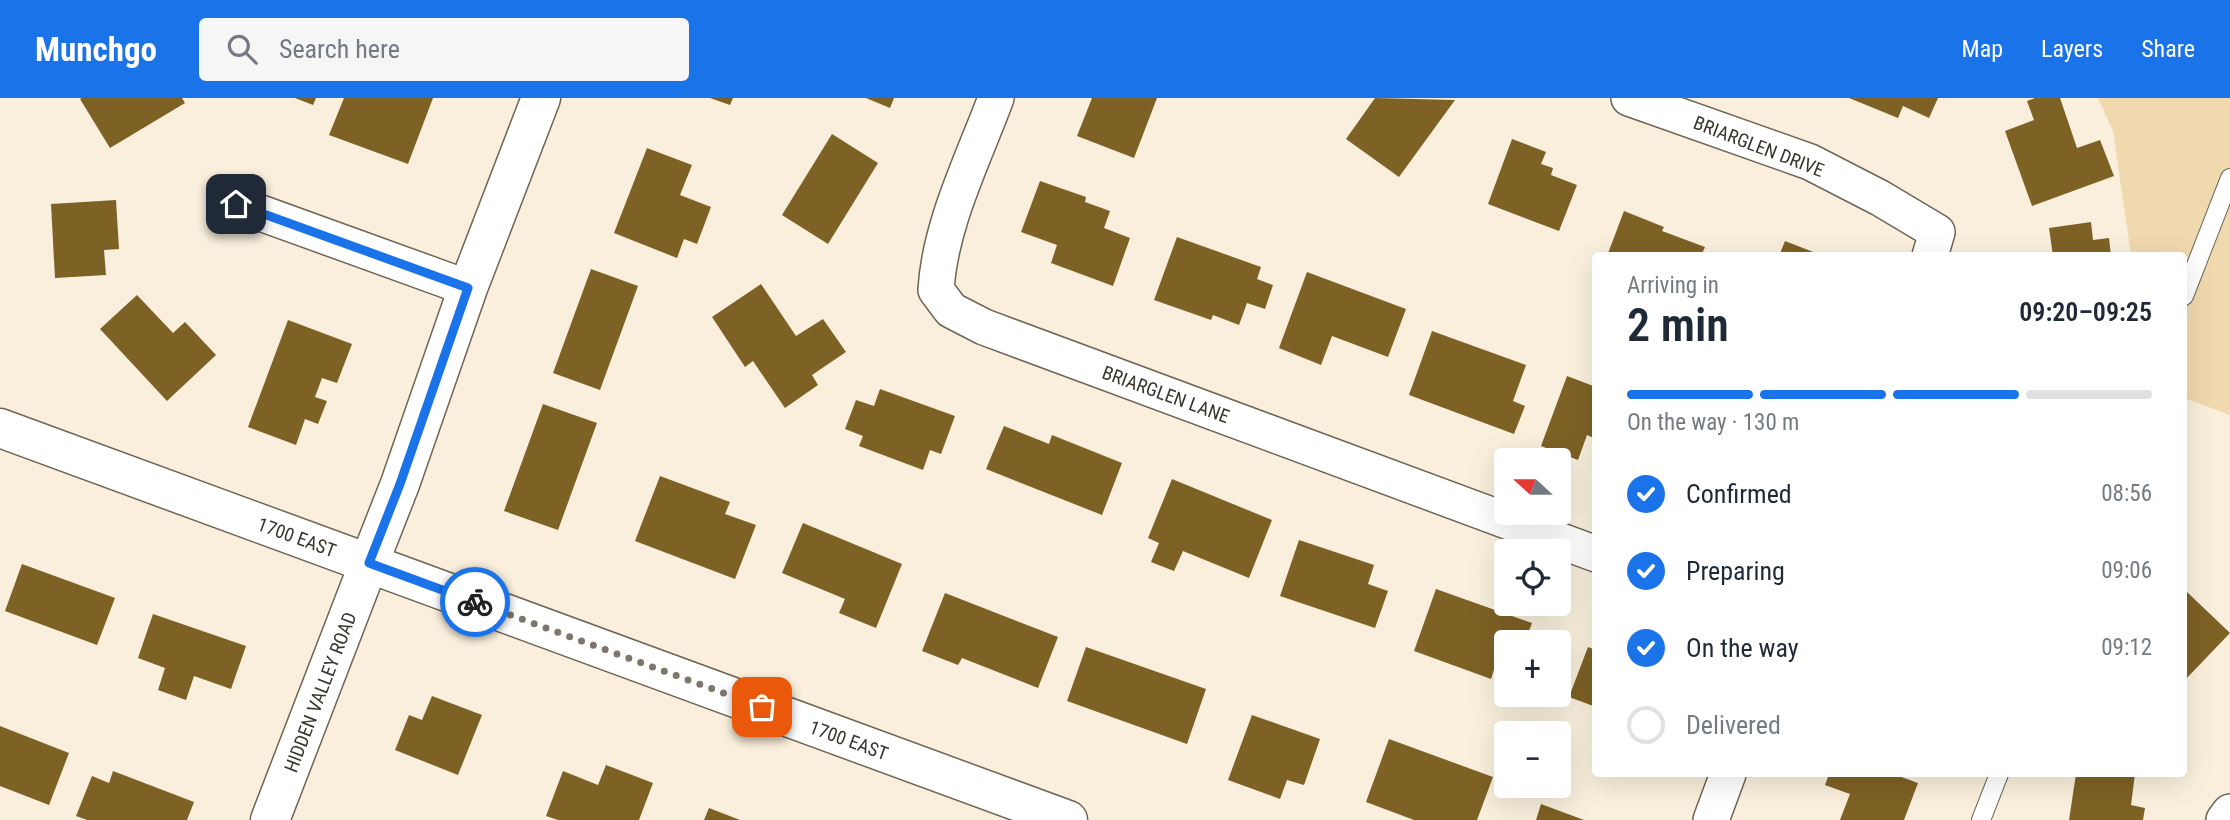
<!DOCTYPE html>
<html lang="en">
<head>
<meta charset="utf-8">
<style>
  :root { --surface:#fff; --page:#f6f6f7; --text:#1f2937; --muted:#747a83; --line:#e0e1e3; --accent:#1a73e8 }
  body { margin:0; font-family:"Roboto Condensed",sans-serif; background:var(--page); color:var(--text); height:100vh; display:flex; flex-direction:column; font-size:26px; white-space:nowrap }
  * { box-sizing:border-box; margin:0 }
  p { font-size:23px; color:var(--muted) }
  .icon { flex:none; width:38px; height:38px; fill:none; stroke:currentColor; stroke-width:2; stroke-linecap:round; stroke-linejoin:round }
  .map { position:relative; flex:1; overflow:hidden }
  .drawer { position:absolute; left:1592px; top:154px; width:595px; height:525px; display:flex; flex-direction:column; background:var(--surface); border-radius:7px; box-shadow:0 7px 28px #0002 }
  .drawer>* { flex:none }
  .needle { width:46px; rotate:291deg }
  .buttons { position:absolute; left:1494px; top:350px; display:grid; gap:14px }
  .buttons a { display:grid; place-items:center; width:77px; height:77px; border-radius:7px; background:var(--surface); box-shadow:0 7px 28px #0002; font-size:35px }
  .pin { position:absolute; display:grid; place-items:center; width:60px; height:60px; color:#fff; margin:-30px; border-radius:14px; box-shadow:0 4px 10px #0006 }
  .courier { position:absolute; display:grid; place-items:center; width:70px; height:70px; margin:-35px; border:5px solid #1a73e8; border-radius:50%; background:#fff; color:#222; box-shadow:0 2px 9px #0007 }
  .headline em { font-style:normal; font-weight:600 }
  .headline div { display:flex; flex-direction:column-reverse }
  .headline { display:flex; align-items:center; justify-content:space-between; height:119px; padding:0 35px }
  h1 { font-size:46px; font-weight:600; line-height:52px }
  .bar { display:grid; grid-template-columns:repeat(4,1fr); gap:10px 7px; align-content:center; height:84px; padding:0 35px }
  .bar i { height:9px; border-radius:5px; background:var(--line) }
  .bar .active { background:var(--accent) }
  .bar p { grid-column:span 4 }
  ol { padding:0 35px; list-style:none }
  li { display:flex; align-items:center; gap:21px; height:77px }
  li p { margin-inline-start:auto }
  li .icon { padding:7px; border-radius:50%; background:var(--accent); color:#fff; stroke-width:4 }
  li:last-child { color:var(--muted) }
  li i { width:38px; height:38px; border:4px solid var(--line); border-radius:50% }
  header { display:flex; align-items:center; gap:42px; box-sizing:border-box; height:98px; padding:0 35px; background:var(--accent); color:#fff }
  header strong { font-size:33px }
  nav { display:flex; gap:38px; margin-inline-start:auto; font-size:24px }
  .search { width:490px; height:63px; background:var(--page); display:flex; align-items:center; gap:18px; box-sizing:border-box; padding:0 24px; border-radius:7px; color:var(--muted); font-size:26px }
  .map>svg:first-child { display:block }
  .green { fill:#f0d9af }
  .building { fill:#7e6125 }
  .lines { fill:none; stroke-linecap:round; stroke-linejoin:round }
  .service-casing { stroke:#6e6555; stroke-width:20 }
  .minor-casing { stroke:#6e6555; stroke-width:38 }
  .tertiary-casing { stroke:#6e6555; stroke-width:41 }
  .secondary-casing { stroke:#6e6555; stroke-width:41 }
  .service { stroke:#fff; stroke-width:18 }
  .minor { stroke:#fff; stroke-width:35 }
  .tertiary { stroke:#fff; stroke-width:38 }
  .secondary { stroke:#fff; stroke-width:38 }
  .done { stroke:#7d776b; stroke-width:7; stroke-dasharray:0 12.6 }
  .route { stroke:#1a73e8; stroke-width:9 }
  .labels { text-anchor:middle; stroke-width:7; stroke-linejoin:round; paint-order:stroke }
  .street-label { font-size:19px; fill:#3a362e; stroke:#fff }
</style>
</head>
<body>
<header>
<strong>Munchgo</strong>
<div class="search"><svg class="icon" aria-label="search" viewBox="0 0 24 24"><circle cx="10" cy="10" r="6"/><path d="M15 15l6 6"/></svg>Search here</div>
<nav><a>Map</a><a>Layers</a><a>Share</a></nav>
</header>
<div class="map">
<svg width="2230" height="722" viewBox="0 0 2230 722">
  <rect width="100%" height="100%" fill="#f9efdc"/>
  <!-- green -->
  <path class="green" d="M2098,0H2230V317L2184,300V158L2131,157L2113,33Z"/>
  <!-- building -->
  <path class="building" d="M82,0H182L185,5L110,50L80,1Z
    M295,0H316L313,7Z
    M344,0H433L408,66L329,37Z
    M710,0H733L730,7Z
    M866,0H894L890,10Z
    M1092,0H1157L1134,60L1077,38Z
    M1375,0L1455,2L1399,79L1346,41Z
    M1849,0H1938L1929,20L1903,8L1898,20Z
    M2035,0H2060L2077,50L2100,42L2114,78L2032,108L2005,33L2034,22L2027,3Z
    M832,36L878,65L828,146L782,117Z
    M1512,41L1546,54L1541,66L1553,70L1551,77L1577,87L1559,133L1488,106Z
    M647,50L692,67L680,97L711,109L697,146L684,141L677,160L614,135Z
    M1040,83L1086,99L1085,104L1110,113L1104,130L1130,140L1113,188L1051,165L1057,147L1021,134Z
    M116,102L119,151L104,152L106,177L55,180L51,106Z
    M1624,113L1664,129L1662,133L1705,149L1701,158H1607Z
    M2091,124L2093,142L2109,140L2111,158H2053L2049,130Z
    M1177,139L1261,169L1257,181L1273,187L1265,211L1247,205L1239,227L1213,217L1211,222L1154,202Z
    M1785,143L1821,157V158H1779Z
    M591,171L638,188L600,292L553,275Z
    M1307,174L1406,211L1388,259L1332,238L1321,267L1279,250Z
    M761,186L796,238L823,221L846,254L812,277L818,287L785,310L753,263L745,269L712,219Z
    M137,197L173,235L185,224L216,257L167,303L100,231Z
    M288,222L352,246L337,285L322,280L315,299L327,303L318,326L305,321L296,347L248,329Z
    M1432,233L1526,267L1513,303L1525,308L1514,336L1409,297Z
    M1567,278L1596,289V341L1587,337L1578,362L1541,348Z
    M880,291L955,318L941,356L930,352L923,372L859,348L863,338L845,331L856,302L874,308Z
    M543,306L597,325L558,432L504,413Z
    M1004,328L1049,346L1052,337L1122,365L1102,417L986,371Z
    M660,378L730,404L725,416L756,427L735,481L635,443Z
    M1172,381L1272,422L1249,480L1183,453L1174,473L1151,464L1159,445L1148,440Z
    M803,425L902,466L876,530L839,515L845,501L782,475Z
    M1299,442L1374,467L1368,486L1388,493L1375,530L1280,498Z
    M22,466L115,500L97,547L5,513Z
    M1436,491L1532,525L1525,544H1507V558L1499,556L1491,581L1414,553Z
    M2187,494L2230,535L2184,583V497Z
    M945,495L1058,539L1038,590L962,560L958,567L922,553Z
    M153,516L246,548L231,591L194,578L186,602L158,592L165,570L138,560Z
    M1086,549L1206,591L1187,646L1067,603Z
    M1588,549L1596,552V609L1569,599Z
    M432,598L482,617L458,677L395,652L409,617L422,622Z
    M1252,617L1320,641L1304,687L1287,682L1280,701L1228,682Z
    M0,628L69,655L49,707L0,688Z
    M1389,641L1493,679L1477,722H1414L1366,704Z
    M606,667L653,685L639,722H558L546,718L563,673L598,687Z
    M113,673L194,704L187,722H87L76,718L92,678L109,685Z
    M1829,676H1893L1918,685L1904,722H1840L1850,696L1825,687Z
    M2076,676H2135L2131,707L2145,710L2143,722H2069Z
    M1541,706L1584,722H1536Z
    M709,710L740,722H704Z"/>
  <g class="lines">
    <!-- service casing -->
    <g class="service-casing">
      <path id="service" d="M2184,198L2230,80
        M1981,722L1999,676"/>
    </g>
    <!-- minor casing -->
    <g class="minor-casing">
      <path id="minor" d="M996,0C973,62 940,126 936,192L951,212L984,229L1596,456
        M1629,0L1810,64L1880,100L1937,134L1930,158
        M236,106L468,190
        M1711,722L1728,676
        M2224,722L2230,714"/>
    </g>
    <!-- tertiary casing -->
    <g class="tertiary-casing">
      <path id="tertiary" d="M270,722L369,465"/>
    </g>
    <!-- secondary casing -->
    <g class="secondary-casing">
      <path id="secondary" d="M0,330L1068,722
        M369,465L400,386L468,190L541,0"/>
    </g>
    <!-- service -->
    <use href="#service" class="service"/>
    <!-- minor -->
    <use href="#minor" class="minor"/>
    <!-- tertiary -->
    <use href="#tertiary" class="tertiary"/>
    <!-- secondary -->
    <use href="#secondary" class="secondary"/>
  </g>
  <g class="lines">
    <!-- done -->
    <path class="done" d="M475,504L762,609"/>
    <!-- route -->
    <path class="route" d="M236,106L468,190L400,386L369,465L475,504"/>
  </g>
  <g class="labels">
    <!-- street labels -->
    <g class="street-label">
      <text transform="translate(1759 48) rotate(21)" y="7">BRIARGLEN DRIVE</text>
      <text transform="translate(1166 296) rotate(20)" y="7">BRIARGLEN LANE</text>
      <text transform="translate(297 439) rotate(20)" y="7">1700 EAST</text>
      <text transform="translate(320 594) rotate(-69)" y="7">HIDDEN VALLEY ROAD</text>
      <text transform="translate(849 642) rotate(20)" y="7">1700 EAST</text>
    </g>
  </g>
</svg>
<div class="buttons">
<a><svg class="needle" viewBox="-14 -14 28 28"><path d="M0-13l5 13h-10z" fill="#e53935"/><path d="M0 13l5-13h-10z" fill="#747a83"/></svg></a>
<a><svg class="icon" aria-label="locate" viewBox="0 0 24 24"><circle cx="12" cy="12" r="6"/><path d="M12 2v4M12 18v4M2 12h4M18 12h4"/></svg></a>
<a>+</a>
<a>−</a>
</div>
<div class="pin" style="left:762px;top:609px;background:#ea580c"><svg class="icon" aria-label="bag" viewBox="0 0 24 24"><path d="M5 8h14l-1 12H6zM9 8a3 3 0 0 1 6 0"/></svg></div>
<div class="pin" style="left:236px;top:106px;background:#1f2937"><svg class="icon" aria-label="home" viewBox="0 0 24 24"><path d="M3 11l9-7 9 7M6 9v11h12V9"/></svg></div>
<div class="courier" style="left:475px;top:504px"><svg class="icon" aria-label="bike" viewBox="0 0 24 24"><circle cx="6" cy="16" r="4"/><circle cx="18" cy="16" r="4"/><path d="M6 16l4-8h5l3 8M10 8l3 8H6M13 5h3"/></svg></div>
<section class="drawer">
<div class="headline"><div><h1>2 min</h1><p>Arriving in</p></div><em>09:20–09:25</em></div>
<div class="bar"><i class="active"></i><i class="active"></i><i class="active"></i><i></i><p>On the way · 130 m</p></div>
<ol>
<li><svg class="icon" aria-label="check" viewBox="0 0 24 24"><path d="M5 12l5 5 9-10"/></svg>Confirmed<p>08:56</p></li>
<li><svg class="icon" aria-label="check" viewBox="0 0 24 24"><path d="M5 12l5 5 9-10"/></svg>Preparing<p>09:06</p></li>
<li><svg class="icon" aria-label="check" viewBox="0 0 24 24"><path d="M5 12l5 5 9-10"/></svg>On the way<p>09:12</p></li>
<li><i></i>Delivered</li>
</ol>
</section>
</div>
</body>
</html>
